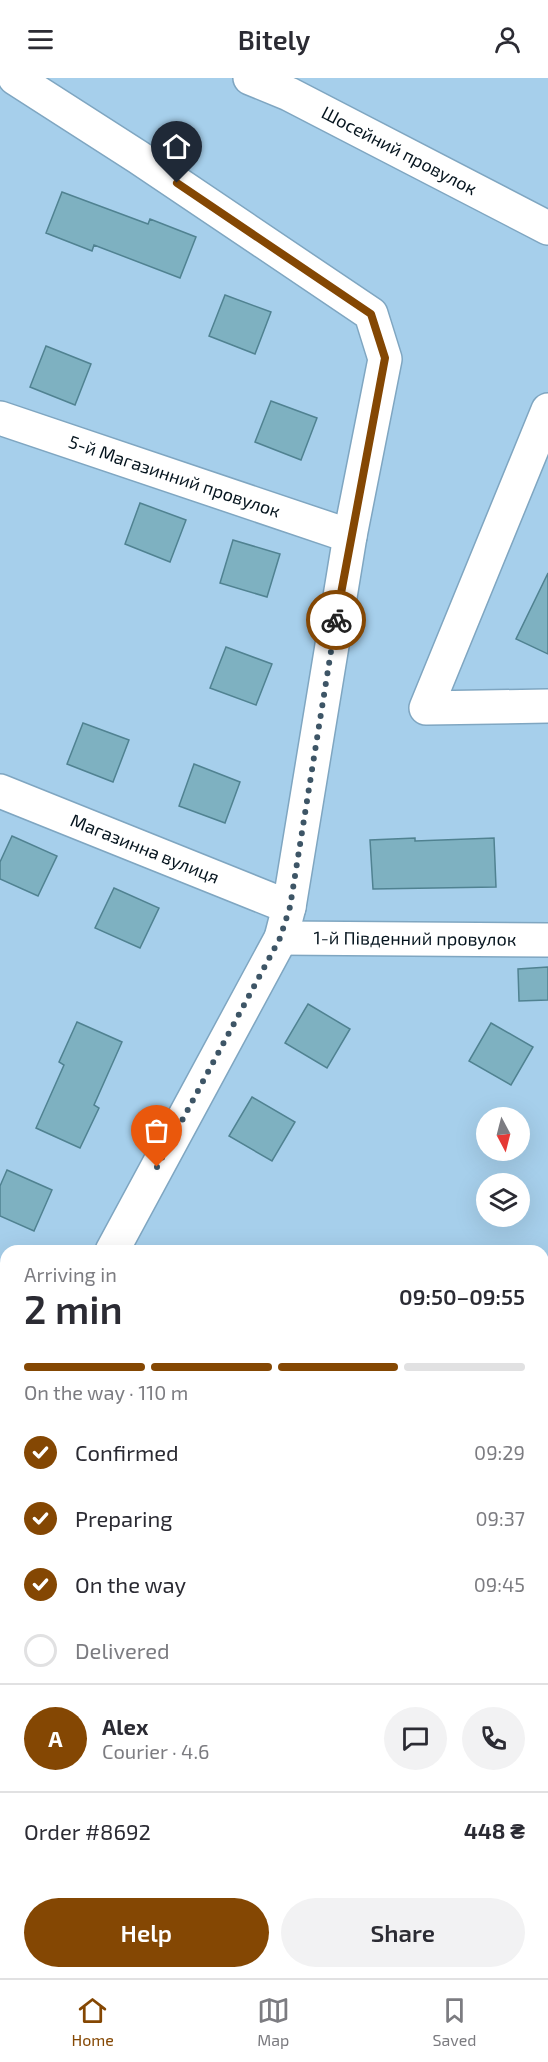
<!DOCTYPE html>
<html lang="en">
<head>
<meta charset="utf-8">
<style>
  :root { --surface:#fff; --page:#f2f2f3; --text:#2b2b33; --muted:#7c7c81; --line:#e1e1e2; --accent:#844703 }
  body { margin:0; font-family:"Exo 2",sans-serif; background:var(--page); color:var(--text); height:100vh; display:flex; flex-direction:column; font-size:22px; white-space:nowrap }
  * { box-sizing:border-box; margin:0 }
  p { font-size:20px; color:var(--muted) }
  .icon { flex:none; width:33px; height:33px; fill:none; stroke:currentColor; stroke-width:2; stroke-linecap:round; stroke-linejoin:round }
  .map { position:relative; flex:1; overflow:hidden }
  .side { position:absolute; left:0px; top:1167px; width:549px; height:734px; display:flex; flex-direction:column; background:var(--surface); border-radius:18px 18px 0 0; box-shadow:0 6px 24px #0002 }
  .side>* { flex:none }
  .needle { width:39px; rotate:173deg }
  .controls { position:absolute; left:476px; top:1029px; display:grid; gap:12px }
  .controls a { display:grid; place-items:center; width:54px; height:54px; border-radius:50%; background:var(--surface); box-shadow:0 6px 24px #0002; font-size:30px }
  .pin { position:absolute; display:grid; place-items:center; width:51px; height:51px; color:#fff; margin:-62px -26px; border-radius:50% 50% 50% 0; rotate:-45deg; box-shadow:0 0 6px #0007 }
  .pin .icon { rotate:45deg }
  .courier { position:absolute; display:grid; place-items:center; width:60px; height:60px; margin:-30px; border:4px solid #844703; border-radius:50%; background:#fff; color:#222; box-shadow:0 2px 8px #0007 }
  .headline em { font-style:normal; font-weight:600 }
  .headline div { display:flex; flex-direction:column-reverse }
  .headline { display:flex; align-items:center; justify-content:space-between; height:102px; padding:0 24px }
  h1 { font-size:39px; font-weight:600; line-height:45px }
  .bar { display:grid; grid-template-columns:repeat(4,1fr); gap:9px 6px; align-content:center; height:72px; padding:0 24px }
  .bar i { height:8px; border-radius:4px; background:var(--line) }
  .bar .current { background:var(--accent) }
  .bar p { grid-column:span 4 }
  .line { display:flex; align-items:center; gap:15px; padding:0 24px; border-top:2px solid var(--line) }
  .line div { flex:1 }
  .round { display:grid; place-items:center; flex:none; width:63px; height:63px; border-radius:32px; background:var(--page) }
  ol { padding:0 24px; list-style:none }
  li { display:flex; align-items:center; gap:18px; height:66px }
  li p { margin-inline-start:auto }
  li .icon { padding:6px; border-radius:50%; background:var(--accent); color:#fff; stroke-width:4 }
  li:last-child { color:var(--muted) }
  li i { width:33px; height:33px; border:3px solid var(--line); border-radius:50% }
  .primary-button { display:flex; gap:12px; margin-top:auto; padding:12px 24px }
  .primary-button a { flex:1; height:69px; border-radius:36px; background:var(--accent); color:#fff; font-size:24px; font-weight:600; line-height:69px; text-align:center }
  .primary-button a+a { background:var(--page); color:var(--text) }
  header { display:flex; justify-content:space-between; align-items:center; height:78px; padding:0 24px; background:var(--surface); font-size:27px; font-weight:600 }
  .menu { display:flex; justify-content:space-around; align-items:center; height:84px; border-top:2px solid var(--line); background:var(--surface); font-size:16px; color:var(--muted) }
  .menu a { display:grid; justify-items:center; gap:3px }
  .menu .current { color:var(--accent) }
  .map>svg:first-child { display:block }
  .building { fill:#7eb1c1; stroke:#508291; stroke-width:1.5 }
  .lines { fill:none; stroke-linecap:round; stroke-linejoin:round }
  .minor-casing { stroke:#7fa6c1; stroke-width:36 }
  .minor { stroke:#fff; stroke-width:33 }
  .done { stroke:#3d5566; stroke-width:6; stroke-dasharray:0 10.8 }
  .route { stroke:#844703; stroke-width:8 }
  .labels { text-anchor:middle; stroke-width:4.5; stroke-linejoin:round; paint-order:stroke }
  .street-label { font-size:18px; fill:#05141e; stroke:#a6cfeb }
</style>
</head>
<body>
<header><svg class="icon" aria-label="menu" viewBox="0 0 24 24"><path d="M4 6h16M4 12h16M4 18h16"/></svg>Bitely<svg class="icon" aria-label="person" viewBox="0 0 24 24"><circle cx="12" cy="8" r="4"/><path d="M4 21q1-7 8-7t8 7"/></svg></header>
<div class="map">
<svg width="548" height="1900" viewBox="0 0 548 1900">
  <rect width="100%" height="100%" fill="#a6cfeb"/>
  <!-- building -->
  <path class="building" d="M62,114L148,146L150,141L196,159L180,200L94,167L92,173L46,155Z
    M225,217L271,234L255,276L209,258Z
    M46,268L91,286L75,327L30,309Z
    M271,323L317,340L301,382L255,364Z
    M140,425L186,442L170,484L125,466Z
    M233,462L280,476L267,519L220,505Z
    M548,495V576L516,561Z
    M226,569L272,586L256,627L210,610Z
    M83,645L129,662L113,704L67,686Z
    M194,686L240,704L225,745L179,728Z
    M12,758L57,778L38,818L0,801V784Z
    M415,760V763L494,760L496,809L373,811L370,762Z
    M114,810L159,830L140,870L95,850Z
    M548,889V922L519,923L518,891Z
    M308,926L350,951L327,990L285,965Z
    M77,944L122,964L94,1027L99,1030L80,1070L36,1050L64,987L59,984Z
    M491,945L533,969L511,1007L469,983Z
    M252,1019L295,1044L272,1083L229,1058Z
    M7,1092L52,1112L34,1153L0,1138V1108Z"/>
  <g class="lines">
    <!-- minor casing -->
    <g class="minor-casing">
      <g id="minor">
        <path d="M15,0L138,79L371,236L385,281L350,458L289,829L281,860L112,1173"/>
        <path id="s1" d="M250,0L289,16L548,150"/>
        <path d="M548,332L426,630L548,628"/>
        <path id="s2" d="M0,340L350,458"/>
        <path id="s3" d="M0,713L289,829"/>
        <path id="s4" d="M281,860L548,862"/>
        <path d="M547,1289L548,1290"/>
        <path d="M0,1367L6,1358"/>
        <path d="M543,1702L548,1694"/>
        <path d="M473,1894L482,1900"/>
      </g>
    </g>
    <!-- minor -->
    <use href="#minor" class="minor"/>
  </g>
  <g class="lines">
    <!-- done -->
    <path class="done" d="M157,1089L280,860L290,829L336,542"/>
    <!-- route -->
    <path class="route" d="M177,105L371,236L385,280L336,542"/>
  </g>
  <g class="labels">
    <!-- street labels -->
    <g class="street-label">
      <text dy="6" stroke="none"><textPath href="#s1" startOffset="166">Шосейний провулок</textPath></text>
      <text dy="6" stroke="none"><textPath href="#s2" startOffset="184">5-й Магазинний провулок</textPath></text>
      <text dy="6" stroke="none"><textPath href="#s3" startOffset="156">Магазинна вулиця</textPath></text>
      <text dy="6" stroke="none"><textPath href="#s4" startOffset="134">1-й Південний провулок</textPath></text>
    </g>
  </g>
</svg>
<div class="controls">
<a><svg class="needle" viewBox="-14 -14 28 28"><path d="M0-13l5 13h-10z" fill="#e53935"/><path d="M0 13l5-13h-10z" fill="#7c7c81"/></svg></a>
<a><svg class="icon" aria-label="layers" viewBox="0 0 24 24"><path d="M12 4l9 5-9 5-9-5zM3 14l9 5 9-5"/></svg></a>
</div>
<div class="pin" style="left:157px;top:1089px;background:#ea580c"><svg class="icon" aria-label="bag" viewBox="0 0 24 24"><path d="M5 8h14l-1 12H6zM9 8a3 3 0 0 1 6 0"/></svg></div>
<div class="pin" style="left:177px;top:105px;background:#1f2937"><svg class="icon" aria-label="home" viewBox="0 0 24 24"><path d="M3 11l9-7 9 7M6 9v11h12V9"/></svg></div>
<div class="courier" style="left:336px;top:542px"><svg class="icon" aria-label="bike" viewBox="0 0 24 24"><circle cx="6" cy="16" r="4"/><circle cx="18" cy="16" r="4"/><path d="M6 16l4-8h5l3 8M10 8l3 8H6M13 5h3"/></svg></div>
<section class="side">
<div class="headline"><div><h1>2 min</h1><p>Arriving in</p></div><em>09:50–09:55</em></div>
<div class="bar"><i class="current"></i><i class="current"></i><i class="current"></i><i></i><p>On the way · 110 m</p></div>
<ol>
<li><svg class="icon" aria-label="check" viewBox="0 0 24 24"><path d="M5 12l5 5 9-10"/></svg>Confirmed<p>09:29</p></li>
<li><svg class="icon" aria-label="check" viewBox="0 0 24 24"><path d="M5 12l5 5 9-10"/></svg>Preparing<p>09:37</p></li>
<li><svg class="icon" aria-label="check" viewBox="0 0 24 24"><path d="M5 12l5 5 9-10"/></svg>On the way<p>09:45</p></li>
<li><i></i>Delivered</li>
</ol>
<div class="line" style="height:108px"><b class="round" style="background:var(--accent);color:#fff">A</b><div><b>Alex</b><p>Courier · 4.6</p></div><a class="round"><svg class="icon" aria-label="chat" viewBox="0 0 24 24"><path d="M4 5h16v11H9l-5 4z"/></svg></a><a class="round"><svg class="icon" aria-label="phone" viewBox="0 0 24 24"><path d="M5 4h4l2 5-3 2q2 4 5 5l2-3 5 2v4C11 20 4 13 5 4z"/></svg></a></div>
<div class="line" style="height:78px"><div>Order #8692</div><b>448 ₴</b></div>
<div class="primary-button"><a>Help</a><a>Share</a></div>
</section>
</div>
<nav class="menu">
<a class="current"><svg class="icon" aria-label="home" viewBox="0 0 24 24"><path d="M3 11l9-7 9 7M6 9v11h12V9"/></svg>Home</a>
<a><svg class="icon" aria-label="map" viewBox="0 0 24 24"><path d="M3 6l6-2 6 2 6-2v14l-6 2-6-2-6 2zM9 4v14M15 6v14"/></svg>Map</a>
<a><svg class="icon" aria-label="saved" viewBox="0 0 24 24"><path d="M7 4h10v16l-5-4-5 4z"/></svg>Saved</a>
</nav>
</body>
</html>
